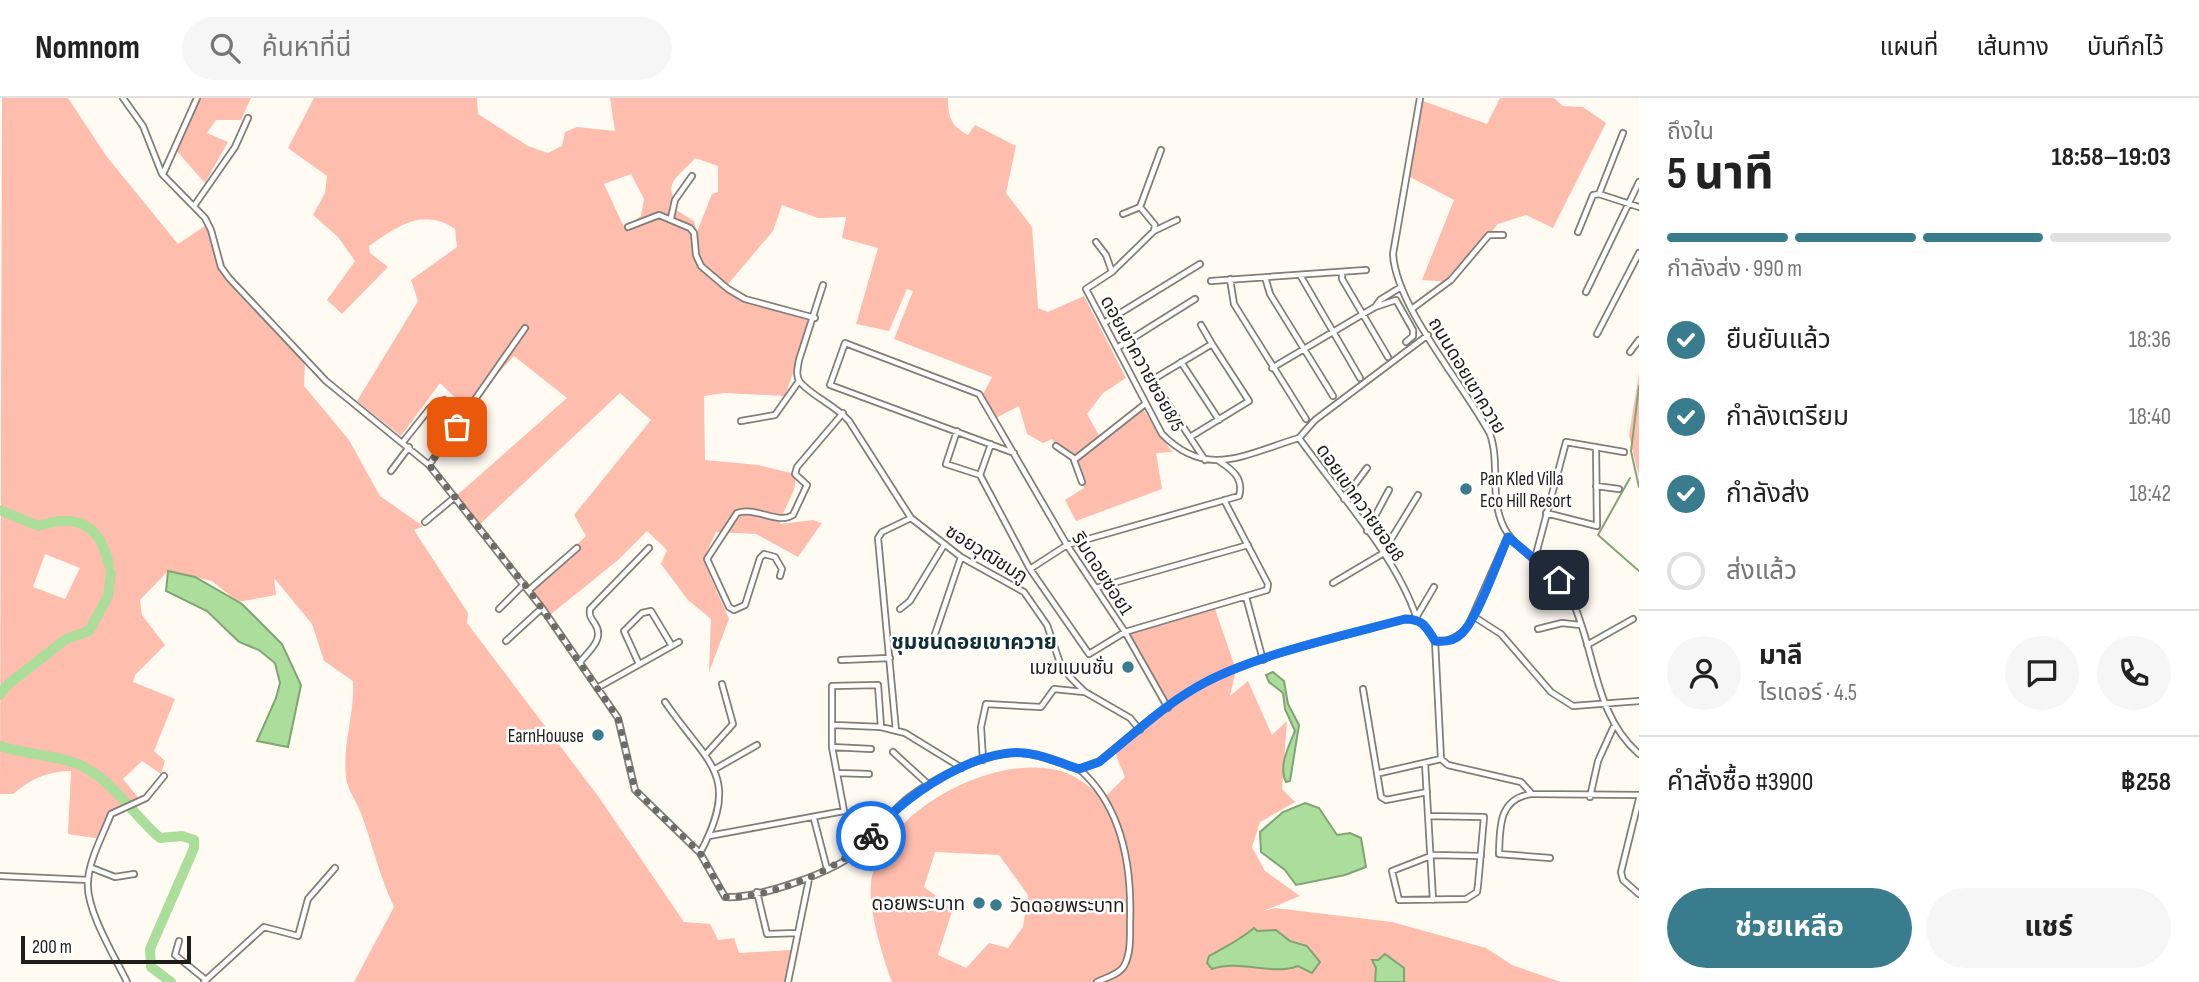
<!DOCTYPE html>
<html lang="th">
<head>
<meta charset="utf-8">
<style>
  :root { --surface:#fff; --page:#f6f6f6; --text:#222; --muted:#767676; --line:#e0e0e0; --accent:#397c8d }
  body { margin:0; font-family:"Sofia Sans Condensed","Noto Sans Thai",sans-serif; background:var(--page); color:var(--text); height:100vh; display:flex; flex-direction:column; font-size:26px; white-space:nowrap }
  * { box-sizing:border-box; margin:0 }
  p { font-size:23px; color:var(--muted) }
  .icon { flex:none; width:38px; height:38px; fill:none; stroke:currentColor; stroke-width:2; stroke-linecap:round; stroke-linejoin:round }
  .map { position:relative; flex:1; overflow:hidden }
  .details { display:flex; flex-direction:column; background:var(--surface); width:560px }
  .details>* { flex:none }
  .scale { position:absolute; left:21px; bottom:18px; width:170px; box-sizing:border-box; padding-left:7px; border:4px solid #1e1d1a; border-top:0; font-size:19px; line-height:24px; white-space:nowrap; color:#1e1d1a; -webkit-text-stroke:5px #fff; paint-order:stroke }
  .pin { position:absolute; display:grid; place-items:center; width:60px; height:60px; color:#fff; margin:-30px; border-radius:14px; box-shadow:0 4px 10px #0006 }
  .courier { position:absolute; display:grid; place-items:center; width:70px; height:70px; margin:-35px; border:5px solid #1a73e8; border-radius:50%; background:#fff; color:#222; box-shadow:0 2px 9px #0007 }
  .summary em { font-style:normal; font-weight:700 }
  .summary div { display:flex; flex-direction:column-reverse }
  .summary { display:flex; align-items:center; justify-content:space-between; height:119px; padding:0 28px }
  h1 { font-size:46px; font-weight:700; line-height:52px }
  .bar { display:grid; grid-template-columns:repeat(4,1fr); gap:10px 7px; align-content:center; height:84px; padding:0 28px }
  .bar i { height:9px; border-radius:5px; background:var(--line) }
  .bar .on { background:var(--accent) }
  .bar p { grid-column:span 4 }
  .line { display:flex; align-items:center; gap:18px; padding:0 28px; border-top:2px solid var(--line) }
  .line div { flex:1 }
  .round { display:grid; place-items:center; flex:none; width:74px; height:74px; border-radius:37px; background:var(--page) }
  ol { padding:0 28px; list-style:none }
  li { display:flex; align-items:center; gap:21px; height:77px }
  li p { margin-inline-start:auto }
  li .icon { padding:7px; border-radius:50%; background:var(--accent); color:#fff; stroke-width:4 }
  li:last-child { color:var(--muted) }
  li i { width:38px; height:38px; border:4px solid var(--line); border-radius:50% }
  .cta { display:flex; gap:14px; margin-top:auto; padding:14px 28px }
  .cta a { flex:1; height:80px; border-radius:42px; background:var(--accent); color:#fff; font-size:28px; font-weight:700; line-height:80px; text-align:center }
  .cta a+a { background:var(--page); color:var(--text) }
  header { display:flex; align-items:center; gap:42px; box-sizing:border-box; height:98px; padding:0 35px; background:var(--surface); border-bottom:2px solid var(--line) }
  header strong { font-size:33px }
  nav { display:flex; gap:38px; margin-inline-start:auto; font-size:24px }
  .search { width:490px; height:63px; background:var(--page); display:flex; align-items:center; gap:18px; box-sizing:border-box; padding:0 24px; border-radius:38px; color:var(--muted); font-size:26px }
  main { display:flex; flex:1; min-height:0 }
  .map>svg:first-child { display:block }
  .green { fill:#ffbdad; fill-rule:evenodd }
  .water { fill:#aade9a; stroke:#80a474; stroke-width:2 }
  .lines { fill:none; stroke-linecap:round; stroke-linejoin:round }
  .stream { stroke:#80a474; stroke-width:2 }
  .river { stroke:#aade9a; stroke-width:10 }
  .minor-casing { stroke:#817e77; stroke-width:8 }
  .minor { stroke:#fff; stroke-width:4.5 }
  .done { stroke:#6d6b66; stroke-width:7; stroke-dasharray:0 12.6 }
  .route { stroke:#1a73e8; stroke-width:9 }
  .poi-dot { fill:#397c8d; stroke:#fff; stroke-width:2.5 }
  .labels { text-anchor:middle; stroke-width:5; stroke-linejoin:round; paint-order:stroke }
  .street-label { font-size:19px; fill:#1e1d1a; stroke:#fff }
  .poi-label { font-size:19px; fill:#1e1d1a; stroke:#fff; text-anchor:end }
  .neighbourhood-label { font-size:21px; font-weight:bold; fill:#0f2f38; stroke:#fff }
</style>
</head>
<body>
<header>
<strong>Nomnom</strong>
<div class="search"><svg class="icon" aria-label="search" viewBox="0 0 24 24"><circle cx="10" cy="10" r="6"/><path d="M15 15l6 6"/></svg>ค้นหาที่นี่</div>
<nav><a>แผนที่</a><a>เส้นทาง</a><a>บันทึกไว้</a></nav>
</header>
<main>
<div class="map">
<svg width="1639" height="884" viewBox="0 0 1639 884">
  <rect width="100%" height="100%" fill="#fffbf3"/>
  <!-- green -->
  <path class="green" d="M2,0H68L107,59L178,146L208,126L221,169L305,262L304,288L349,342L380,398L423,428L414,432L468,515L467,525L598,698L684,824L710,826L718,842L734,840L739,855L790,852L788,884H354L394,809C380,779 373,749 362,718C358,705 347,692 346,679C342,646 355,616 353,583L324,563L312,526L274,480L276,497L238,504L212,483L168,473L140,502L142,517L165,547L135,577L133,584L175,601L154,653L165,663L161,676L142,663L123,681L141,703L110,716L101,741L68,736L71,673C46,674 33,680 13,696H0ZM45,456L80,470L65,501L33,489Z
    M197,0H251L241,22H216L207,35L228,44L205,85L174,50Z
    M314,0H477L478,16L528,48L548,55L562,48L565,34L577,29L615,33L610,0H948C948,19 951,28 968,37L975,27L1016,48L1006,95L1032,129L1038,210L1048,214L1084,198L1126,280L1103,295L1087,316L1101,341L1075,361L1056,348L1052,341L1043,345L1027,336L1019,308L994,321L981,300L992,279L894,241L913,193L907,191L889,233L856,226L878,150L842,140L846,119L818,120L782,107L773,133L723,192L743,202L806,221L810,225L785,298L724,295L704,298L705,362L758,367L795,376C799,393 783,408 780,426L813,422L822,425L798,459L756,436L716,434L703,462L729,521L709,574L711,521L688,502L661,466L667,452L647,433L618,462L550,517L531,490L586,438L574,417L651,322L620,295L478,428L455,399L567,300L514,258L466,310L440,285L401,338L357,303L418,203L411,182L457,149L455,131C423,109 397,129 369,148L370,155L388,169L342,216L327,202L355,163L338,139L313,117L325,95L327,78L288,50ZM695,60L718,68V94L712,96L697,134L694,123L673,110L675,102C663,83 684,75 695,60ZM631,76L644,101L641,118L624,129L604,86Z
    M1500,0H1554L1563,8L1583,9L1606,25L1553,130L1526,117L1498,126L1450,184L1422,182L1454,102L1410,79L1423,3L1487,26Z
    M1639,275V379L1629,337Z
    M1143,311L1172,354L1156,355L1162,391L1076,423L1065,402L1084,390L1075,365Z
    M1214,508L1236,572L1230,598L1248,583L1272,637L1287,623L1282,691L1295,704L1260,724L1252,749L1265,773L1300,798L1263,813L1275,810L1392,824L1486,850L1512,867L1561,884H892C883,860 868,811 871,785C881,713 995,654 1061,673C1082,680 1093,692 1109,706L1106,698L1125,679L1114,652L1168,610L1125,534ZM935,754L999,757L1028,797L1023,829L1008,850L989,845L966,870L938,857L953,810L924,789Z"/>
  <!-- water -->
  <path class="water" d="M168,473L195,479L242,506L282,546L301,587L288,649L257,643L276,600L280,585L275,565L259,552L239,544L207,513L166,493Z
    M1273,574L1284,583L1288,606L1299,627L1290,683L1286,684C1278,669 1289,647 1295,633L1285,611L1283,595L1269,584L1266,577Z
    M1305,705L1319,710L1337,737L1350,735L1361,740L1366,769L1345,777L1296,787L1285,772L1261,754L1260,734L1283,714Z
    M1254,830L1257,833L1276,832L1290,843L1307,848L1320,864L1312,875L1298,868C1272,878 1239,861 1212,871L1207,865L1209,858C1225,849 1240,842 1254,830Z
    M1385,856L1404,870V884H1375L1376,870L1372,862H1378Z"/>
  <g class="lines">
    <!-- stream -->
    <path class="stream" d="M1639,288L1631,353L1639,389
      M1630,380L1598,437L1639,473"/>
    <!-- river -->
    <path class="river" d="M0,412L38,428C77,415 100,426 109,467
      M0,597L6,588L66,541L89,533L108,498L111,475
      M0,648C22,655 47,657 69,663C109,675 130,714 160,740L182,738L194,742V750L150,851L151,869L171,884"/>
    <!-- minor casing -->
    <g class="minor-casing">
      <path id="minor" d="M123,0L143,28L162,76L205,120L211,132L221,169L229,180L326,283L429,367L542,510L618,620L635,692L700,755L725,799C757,801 837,774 860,751C877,735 889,715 908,700C931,682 981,657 1011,655C1033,653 1057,664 1078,671L1099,664C1133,637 1167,604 1206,584C1259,556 1346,537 1405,521C1423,521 1427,529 1435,543L1441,661L1448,667L1521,684L1532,696L1639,697
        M1420,0L1393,156C1396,209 1464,287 1490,336C1500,364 1490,397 1502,425C1514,456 1555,467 1572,502C1596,554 1594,617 1639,656
        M163,76L197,0
        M1599,96L1639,109
        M194,108L235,49L248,20
        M1140,109L1155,127L1154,133L1112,174L1086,191L1162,336C1207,382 1245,356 1299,340
        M1123,116L1140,109L1161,52
        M671,120L675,102L692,78
        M628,129L659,117L690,130L694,135L696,157L701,168L728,191L745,201L815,220
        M1154,133L1177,122
        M1578,134L1593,97L1599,96L1623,35
        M1096,144L1106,157L1112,174
        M1342,174V181L1388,259
        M1300,177L1360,280
        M1265,179L1270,196L1333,298
        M1230,181L1234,206L1306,321
        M1211,183L1366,172
        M823,187L799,262C798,269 795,277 800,284C813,299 835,307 849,323L911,420L961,459L1024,494L1047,527L1060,565L1070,579L1085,594L1130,620L1140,632
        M1586,194L1639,84
        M1375,209L1396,202L1413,232V238L1406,244
        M1413,210L1451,182L1489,137H1503
        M1104,225L1200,166
        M1201,227L1212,246
        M1597,236L1639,155
        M1117,250L1195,201
        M1630,254L1639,242
        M1181,264L1219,322
        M1272,270L1375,209L1380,202L1401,189
        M741,323L775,317L799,283
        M957,333L946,366L980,377L1030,471L1089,556L1125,534L1267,492L1268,486L1224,402
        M1190,339L1249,303L1212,246L1152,282L1205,362
        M1299,340C1338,395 1396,457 1417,521
        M1299,340L1315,322L1428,237
        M403,344L430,310L444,302
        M1056,348L1075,361
        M1014,355L830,287L845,245L979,296L1067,447L1125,534L1168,610
        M429,367L525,230
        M391,373L409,349
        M980,377L991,346
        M1082,384L1074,362L1145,306
        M1596,388L1619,391
        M1344,401L1367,370
        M1546,415L1597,428L1596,349
        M425,424L455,399
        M1367,433L1389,392
        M1535,460L1566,344L1624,354
        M1030,471L1067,447L1239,398C1244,381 1233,372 1219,363
        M780,478L782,471L775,459L764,456L760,460L745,507L734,512L729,509L707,461L737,415C755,408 778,427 793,417L807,387L795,376L797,369L843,315
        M1333,485L1382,456L1418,397
        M1096,490L1248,447
        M529,492L577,450
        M1246,499L1263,562
        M499,511L524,486
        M900,511L910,503L944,447
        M1417,518L1434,489
        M1473,518L1501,536L1551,594L1573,608L1639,603
        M1538,531L1562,525L1580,527
        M506,543L542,510
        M1435,543C1449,545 1459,539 1468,528L1507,440
        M932,545L961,459
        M1587,547L1633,521
        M841,562L890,560
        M580,564C589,553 605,541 595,526C591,520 589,518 590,511L649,450
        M639,566L624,533L642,515L651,513L672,548
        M597,590L679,544
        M1363,591L1381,699L1386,702L1427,694
        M665,604C708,667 742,676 700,755
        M834,627L881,629L905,635L962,670
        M896,633L878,440L882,434L911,420
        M832,649L871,651
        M893,654L929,687
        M705,657L733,626L722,586
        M983,662L981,629L986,606L1041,609L1054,591L1084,594
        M1425,665L1433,802
        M715,671L757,647
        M1079,671C1123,709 1132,770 1130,825C1130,838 1131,856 1124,868C1120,876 1105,880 1097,884
        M837,675L869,676
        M1380,675L1441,661
        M1531,696C1498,701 1500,730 1499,756L1550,760
        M1590,699L1598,663L1613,630
        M1639,701L1621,774L1623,782L1639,796
        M1428,718L1484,719L1478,787L1477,794L1466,801L1399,802L1392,773L1433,757L1481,758
        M814,721L827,771
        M709,738L844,713L832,649V588L878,587L881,629
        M92,770L115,779L134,776
        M0,778L88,782
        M757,794L767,836L798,835
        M179,843L175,857L206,882L204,884
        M206,882L264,829L298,838L308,801L335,770
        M127,884C115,859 85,811 88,783C89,762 103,737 111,716L146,700L164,678
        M788,884L809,781"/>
    </g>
    <!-- minor -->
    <use href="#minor" class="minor"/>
  </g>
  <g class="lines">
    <!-- done -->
    <path class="done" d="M457,329L429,367L529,492L618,620L635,692L700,755L725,799C767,802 845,770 871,738"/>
    <!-- route -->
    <path class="route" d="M871,738C901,701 961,660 1009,655C1032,652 1058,664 1079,671L1099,664C1133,637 1167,604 1206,584C1259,556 1346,537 1405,521C1423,521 1426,529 1435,543C1444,544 1454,543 1461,536C1477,522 1498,462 1508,439L1559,482"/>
  </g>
  <!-- markers -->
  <g class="poi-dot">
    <circle cx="1466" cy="391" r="7"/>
    <circle cx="1128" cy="569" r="7"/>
    <circle cx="598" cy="637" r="7"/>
    <circle cx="979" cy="805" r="7"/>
    <circle cx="996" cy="807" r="7"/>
  </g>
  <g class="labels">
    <!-- street labels -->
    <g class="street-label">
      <text transform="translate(1143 265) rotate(61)" y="7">ดอยเขาควายซอย8/5</text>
      <text transform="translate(1468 277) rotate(59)" y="7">ถนนดอยเขาควาย</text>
      <text transform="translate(1361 404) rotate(55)" y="7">ดอยเขาควายซอย8</text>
      <text transform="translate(987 455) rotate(32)" y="7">ซอยวุฒิชมภู</text>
      <text transform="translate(1103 475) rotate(57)" y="7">ริมดอยซอย1</text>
    </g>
    <!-- poi labels -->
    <g class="poi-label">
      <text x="1480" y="387" text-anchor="start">Pan Kled Villa<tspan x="1480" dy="22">Eco Hill Resort</tspan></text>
      <text x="1114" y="576">เมฆแมนชั่น</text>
      <text x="584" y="644">EarnHouuse</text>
      <text x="965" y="812">ดอยพระบาท</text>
      <text x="1010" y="814" text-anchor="start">วัดดอยพระบาท</text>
    </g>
    <!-- neighbourhood labels -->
    <g class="neighbourhood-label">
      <text x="974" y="551">ชุมชนดอยเขาควาย</text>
    </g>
  </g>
</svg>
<div class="scale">200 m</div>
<div class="pin" style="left:457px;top:329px;background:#ea580c"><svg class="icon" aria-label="bag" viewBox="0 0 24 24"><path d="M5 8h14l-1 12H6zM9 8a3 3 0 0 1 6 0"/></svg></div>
<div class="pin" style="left:1559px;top:482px;background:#1f2937"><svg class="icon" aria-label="home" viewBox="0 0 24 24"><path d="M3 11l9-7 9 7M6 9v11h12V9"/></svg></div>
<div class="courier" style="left:871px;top:738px"><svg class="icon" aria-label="bike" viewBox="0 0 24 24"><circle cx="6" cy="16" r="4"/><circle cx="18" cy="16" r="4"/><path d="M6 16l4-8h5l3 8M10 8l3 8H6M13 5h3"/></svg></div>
</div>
<section class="details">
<div class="summary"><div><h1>5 นาที</h1><p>ถึงใน</p></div><em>18:58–19:03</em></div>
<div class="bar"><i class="on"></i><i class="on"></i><i class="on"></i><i></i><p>กำลังส่ง · 990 m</p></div>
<ol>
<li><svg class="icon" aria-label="check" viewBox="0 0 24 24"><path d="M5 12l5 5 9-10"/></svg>ยืนยันแล้ว<p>18:36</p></li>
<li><svg class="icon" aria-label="check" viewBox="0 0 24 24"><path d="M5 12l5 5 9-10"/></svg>กำลังเตรียม<p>18:40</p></li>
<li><svg class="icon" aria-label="check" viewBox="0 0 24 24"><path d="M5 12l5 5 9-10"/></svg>กำลังส่ง<p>18:42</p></li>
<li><i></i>ส่งแล้ว</li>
</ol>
<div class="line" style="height:126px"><a class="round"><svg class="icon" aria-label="person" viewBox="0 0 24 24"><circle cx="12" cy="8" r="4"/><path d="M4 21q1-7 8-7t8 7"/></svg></a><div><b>มาลี</b><p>ไรเดอร์ · 4.5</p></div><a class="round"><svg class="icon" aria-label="chat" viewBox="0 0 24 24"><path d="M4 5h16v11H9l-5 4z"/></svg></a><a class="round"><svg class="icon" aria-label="phone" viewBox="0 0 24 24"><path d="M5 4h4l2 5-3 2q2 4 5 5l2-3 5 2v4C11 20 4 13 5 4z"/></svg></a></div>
<div class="line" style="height:91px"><div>คำสั่งซื้อ #3900</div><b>฿258</b></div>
<div class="cta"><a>ช่วยเหลือ</a><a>แชร์</a></div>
</section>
</main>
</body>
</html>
